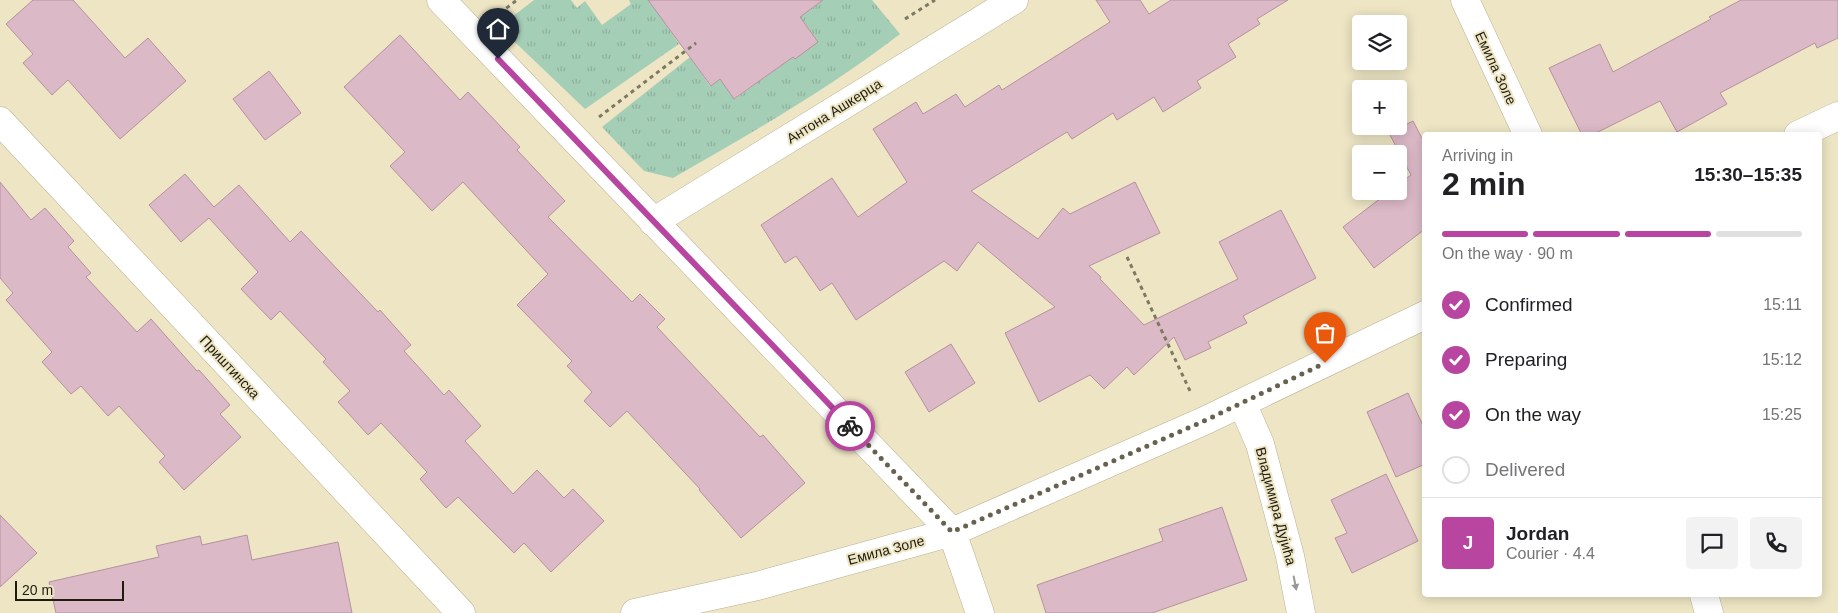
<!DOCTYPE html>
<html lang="en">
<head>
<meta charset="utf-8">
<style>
  :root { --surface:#fff; --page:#f2f2f2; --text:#202124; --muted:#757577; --line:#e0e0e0; --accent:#b845a0 }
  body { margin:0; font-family:Arial,sans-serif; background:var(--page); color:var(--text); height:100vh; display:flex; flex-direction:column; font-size:19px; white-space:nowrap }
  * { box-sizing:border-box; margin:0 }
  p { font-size:16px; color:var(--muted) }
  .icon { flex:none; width:28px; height:28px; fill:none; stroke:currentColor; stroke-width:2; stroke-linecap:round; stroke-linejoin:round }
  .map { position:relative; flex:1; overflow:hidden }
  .details { position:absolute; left:1422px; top:132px; width:400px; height:465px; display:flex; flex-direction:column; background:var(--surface); border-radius:5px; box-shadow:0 2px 12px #0003 }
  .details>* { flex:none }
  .fabs { position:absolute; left:1352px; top:15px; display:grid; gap:10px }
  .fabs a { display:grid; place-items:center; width:55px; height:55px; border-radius:5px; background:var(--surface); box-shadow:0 2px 12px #0003; font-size:25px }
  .scale { position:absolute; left:15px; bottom:12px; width:109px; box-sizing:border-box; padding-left:5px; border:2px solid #1e1b0f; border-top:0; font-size:14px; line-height:18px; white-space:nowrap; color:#1e1b0f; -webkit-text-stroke:4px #ede5c4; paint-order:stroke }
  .pin { position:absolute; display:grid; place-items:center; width:42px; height:42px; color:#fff; margin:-51px -21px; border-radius:50% 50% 50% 0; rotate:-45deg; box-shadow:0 0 5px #0007 }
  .pin .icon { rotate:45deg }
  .courier { position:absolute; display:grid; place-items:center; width:50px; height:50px; margin:-25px; border:4px solid #b845a0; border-radius:50%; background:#fff; color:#222; box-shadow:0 1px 6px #0007 }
  .head em { font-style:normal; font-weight:600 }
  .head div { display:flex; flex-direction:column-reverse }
  .head { display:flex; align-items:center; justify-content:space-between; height:85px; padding:0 20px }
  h1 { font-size:32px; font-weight:600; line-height:38px }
  .bar { display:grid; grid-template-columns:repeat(4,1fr); gap:8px 5px; align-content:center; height:60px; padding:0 20px }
  .bar i { height:6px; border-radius:4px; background:var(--line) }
  .bar .active { background:var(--accent) }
  .bar p { grid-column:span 4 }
  .line { display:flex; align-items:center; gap:12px; padding:0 20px; border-top:1px solid var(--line) }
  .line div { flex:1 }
  .round { display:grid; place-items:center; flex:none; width:52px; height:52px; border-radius:5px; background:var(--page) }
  ol { padding:0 20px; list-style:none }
  li { display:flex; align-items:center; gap:15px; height:55px }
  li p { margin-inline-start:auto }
  li .icon { padding:5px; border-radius:50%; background:var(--accent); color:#fff; stroke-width:4 }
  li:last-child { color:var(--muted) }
  li i { width:28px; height:28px; border:2px solid var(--line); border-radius:50% }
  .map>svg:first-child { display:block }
  .park { fill:url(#park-tufts) }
  .building { fill:#dcb9c7; stroke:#b4929f }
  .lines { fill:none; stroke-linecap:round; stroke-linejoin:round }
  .minor-casing { stroke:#b8b091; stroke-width:29 }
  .path { stroke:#7d7862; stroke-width:3; stroke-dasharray:4 4; stroke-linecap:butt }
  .minor { stroke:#fff; stroke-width:28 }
  .oneway { fill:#9a9893 }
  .done { stroke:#66624e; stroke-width:5; stroke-dasharray:0 9 }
  .route { stroke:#b845a0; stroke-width:6 }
  .labels { text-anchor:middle; stroke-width:4; stroke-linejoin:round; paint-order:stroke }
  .street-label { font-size:14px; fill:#1e1b0f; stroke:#ede5c4 }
</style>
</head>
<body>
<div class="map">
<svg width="1838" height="613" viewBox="0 0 1838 613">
  <defs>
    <pattern id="park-tufts" width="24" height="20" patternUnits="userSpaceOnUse" patternTransform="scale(1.25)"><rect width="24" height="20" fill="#a5ceb7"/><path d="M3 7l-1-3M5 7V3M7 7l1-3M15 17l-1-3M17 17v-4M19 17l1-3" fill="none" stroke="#8eb09c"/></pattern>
  </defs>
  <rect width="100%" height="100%" fill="#ede5c4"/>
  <!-- park -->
  <path class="park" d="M534,0H571L577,8L585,1L602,25L631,4L629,0H671L676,6L661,17L679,44L585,109L499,27Z
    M815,0H872L900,34C829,89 751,133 673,178L644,171L602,127L690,57L710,86L720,79L735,99L765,77L752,58L818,42L800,17L818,4Z"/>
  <!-- building -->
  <path class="building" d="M33,0H73L125,58L148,38L186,81L120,139L68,80L52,95L23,63L33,54L6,24Z
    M648,0H823L800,17L818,42L795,59L793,57L734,99L720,79L711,86Z
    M1096,0H1140L1149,14L1171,0H1288L1257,19L1260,24L1228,44L1236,57L1197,81L1201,88L1163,112L1154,97L1117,120L1113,113L1072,139L1067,132L971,191L1038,239L1063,208L1070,214L1135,182L1160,233L1089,266L1101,277L1100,279L1144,325L1238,279L1219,242L1281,210L1316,278L1243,316L1247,323L1208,342L1211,348L1185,360L1174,337L1134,375L1127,367L1104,389L1090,375L1039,402L1005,333L1055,307L978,242L957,271L944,261L856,320L832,283L820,291L796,256L785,263L761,225L832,178L858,217L907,182L873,129L916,102L923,114L956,94L965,107L999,85L1002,90L1110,22Z
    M1741,0H1838V38L1817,48L1815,43L1720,93L1727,104L1677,132L1660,101L1592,135H1582L1549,68L1600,44L1613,72L1711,19L1709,17Z
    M400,35L460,100L468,92L520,147L517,150L565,201L548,217L632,302L640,294L665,319L657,327L760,437L763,435L805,483L741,538L699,490L700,489L627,411L610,427L584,401L592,392L567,366L572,361L517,305L548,274L463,182L432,211L390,166L405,152L344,87Z
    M269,71L301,113L265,140L233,99Z
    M1413,121L1425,144V229L1374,268L1343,227L1390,191H1399V184L1411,175L1389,133Z
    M185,174L214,207L239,185L290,242L301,231L378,312L380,310L411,345L404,351L444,395L449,390L481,426L465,441L513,494L537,470L564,498L573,489L604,521L551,572L524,543L514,553L458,497L446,508L420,479L427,472L381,423L368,435L338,402L350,391L323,362L326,359L280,311L271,320L241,289L258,272L209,218L181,242L149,205Z
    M0,182L31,220L45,208L74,241L68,247L91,273L86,277L137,332L151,319L197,371L199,370L230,405L220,414L241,437L184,490L159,462L165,456L119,406L108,416L81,386L71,394L42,362L52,352L6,300L13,293L0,278Z
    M951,344L975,383L929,412L905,372Z
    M1408,393L1425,430V464L1396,477L1367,412Z
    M1386,474L1418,541L1352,573L1335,538L1347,533L1331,500Z
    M1222,507L1247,580L1152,613H1046L1037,585L1163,541L1159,529Z
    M0,515L37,553L0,587Z
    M247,535L252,560L338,542L352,613H56L49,582L159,557L156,546L200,536L202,545Z"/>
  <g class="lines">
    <!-- minor casing -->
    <g class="minor-casing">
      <path id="minor" d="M441,0L952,532L980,613
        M1465,0L1528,135
        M0,121L461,613
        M1798,135L1838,116
        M653,222L1014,0
        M1242,403L1260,444L1290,556L1301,613
        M1704,595L1709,613
        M635,613L757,586L952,532L1204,421L1425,315"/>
    </g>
    <!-- path -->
    <path class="path" d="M500,13L517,0
      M905,19L935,0
      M599,117L696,43
      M1127,257L1190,391"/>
    <!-- minor -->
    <use href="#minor" class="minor"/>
  </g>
  <!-- one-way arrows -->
  <defs><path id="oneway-solid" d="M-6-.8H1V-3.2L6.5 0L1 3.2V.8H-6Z" transform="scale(1.25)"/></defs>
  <use class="oneway" href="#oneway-solid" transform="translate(1295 583) rotate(79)"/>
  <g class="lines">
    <!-- done -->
    <path class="done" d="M850,426L952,532L1204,421L1325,363"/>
    <!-- route -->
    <path class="route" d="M498,59L850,426"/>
  </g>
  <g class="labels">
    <!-- street labels -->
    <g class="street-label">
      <text transform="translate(1496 68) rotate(65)" y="5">Емила Золе</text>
      <text transform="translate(834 111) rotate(-32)" y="5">Антона Ашкерца</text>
      <text transform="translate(230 367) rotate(47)" y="5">Приштинска</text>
      <text transform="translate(1276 506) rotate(75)" y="5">Владимира Дујића</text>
      <text transform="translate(886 550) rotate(-15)" y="5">Емила Золе</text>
    </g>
  </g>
</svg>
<div class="fabs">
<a><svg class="icon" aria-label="layers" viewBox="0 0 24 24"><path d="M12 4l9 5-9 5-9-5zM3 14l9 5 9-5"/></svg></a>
<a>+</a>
<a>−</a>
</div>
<div class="scale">20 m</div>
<div class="pin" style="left:1325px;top:363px;background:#ea580c"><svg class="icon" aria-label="bag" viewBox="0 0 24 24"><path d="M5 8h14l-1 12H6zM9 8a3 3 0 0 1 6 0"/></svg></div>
<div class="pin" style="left:498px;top:59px;background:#1f2937"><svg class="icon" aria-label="home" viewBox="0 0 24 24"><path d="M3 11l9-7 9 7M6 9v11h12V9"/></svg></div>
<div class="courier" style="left:850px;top:426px"><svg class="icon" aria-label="bike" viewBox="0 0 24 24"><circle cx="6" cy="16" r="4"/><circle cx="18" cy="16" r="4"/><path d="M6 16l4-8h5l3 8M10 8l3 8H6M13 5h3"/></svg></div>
<section class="details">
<div class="head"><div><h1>2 min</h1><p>Arriving in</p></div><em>15:30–15:35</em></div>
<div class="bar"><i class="active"></i><i class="active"></i><i class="active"></i><i></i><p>On the way · 90 m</p></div>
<ol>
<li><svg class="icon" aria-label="check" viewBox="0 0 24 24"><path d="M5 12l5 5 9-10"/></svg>Confirmed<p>15:11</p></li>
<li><svg class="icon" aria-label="check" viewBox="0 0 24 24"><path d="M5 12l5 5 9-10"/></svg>Preparing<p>15:12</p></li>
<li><svg class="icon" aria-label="check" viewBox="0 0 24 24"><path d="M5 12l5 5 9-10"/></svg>On the way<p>15:25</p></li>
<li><i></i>Delivered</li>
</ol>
<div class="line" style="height:90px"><b class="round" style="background:var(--accent);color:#fff">J</b><div><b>Jordan</b><p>Courier · 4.4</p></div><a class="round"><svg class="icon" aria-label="chat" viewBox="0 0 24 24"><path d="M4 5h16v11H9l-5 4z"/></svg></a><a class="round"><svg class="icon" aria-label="phone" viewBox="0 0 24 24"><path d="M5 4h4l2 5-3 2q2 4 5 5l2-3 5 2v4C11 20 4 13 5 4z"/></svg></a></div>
</section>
</div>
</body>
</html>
